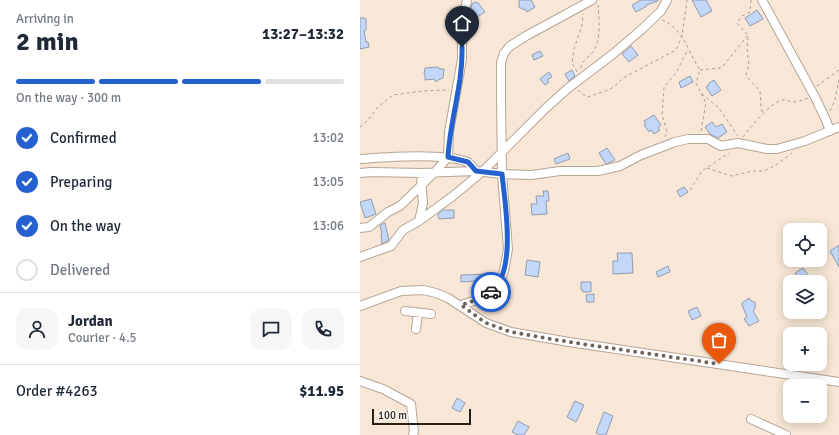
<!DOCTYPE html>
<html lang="en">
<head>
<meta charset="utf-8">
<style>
  :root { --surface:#fff; --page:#f6f6f7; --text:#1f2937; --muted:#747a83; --line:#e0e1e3; --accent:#2461ce }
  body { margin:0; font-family:Signika,sans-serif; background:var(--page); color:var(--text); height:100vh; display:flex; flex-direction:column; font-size:15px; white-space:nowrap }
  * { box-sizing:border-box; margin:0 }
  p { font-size:13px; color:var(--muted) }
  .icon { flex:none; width:22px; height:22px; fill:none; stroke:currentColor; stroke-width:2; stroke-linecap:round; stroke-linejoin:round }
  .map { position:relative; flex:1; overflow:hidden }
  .side { display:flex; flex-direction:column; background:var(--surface); width:360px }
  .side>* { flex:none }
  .fabs { position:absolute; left:423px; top:223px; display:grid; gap:8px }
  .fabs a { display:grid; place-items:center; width:44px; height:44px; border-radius:8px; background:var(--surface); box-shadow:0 2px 10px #0003; font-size:20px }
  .scale { position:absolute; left:12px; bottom:10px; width:99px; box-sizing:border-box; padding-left:4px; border:2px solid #251f19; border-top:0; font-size:11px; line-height:14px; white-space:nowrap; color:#251f19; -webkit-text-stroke:3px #fdf6f0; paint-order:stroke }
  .pin { position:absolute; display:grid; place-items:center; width:34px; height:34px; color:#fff; margin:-41px -17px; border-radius:50% 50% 50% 0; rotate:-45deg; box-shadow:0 0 4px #0007 }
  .pin .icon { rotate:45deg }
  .courier { position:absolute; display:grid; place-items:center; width:40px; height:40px; margin:-20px; border:3px solid #2461ce; border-radius:50%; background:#fff; color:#222; box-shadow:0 1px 5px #0007 }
  .headline em { font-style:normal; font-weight:700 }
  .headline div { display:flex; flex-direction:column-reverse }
  .headline { display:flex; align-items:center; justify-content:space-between; height:68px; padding:0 16px }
  h1 { font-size:26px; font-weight:700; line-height:30px }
  .bar { display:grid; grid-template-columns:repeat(4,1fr); gap:6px 4px; align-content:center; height:48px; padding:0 16px }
  .bar i { height:5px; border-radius:3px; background:var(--line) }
  .bar .on { background:var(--accent) }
  .bar p { grid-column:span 4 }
  .line { display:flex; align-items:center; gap:10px; padding:0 16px; border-top:1px solid var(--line) }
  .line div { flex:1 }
  .round { display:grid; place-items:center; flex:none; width:42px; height:42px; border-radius:12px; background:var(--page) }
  ol { padding:0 16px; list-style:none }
  li { display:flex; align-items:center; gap:12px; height:44px }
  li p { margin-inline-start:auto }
  li .icon { padding:4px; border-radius:50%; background:var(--accent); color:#fff; stroke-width:4 }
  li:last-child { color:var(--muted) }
  li i { width:22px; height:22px; border:2px solid var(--line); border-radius:50% }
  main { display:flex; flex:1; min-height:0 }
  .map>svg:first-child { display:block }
  .building { fill:#c2d7fa; stroke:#929caf }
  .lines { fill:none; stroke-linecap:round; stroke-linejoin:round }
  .minor-casing { stroke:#b5a595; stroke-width:10 }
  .path { stroke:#aa9d90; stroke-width:1; stroke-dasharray:3 3; stroke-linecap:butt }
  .minor { stroke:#fff; stroke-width:8 }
  .done { stroke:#6f655b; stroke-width:4; stroke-dasharray:0 7.2 }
  .route { stroke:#2461ce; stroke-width:5 }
</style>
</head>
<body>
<main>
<section class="side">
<div class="headline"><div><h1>2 min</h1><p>Arriving in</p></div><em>13:27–13:32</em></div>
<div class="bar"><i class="on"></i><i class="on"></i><i class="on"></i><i></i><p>On the way · 300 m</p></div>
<ol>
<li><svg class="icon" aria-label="check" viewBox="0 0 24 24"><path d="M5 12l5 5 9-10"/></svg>Confirmed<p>13:02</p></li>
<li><svg class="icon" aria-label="check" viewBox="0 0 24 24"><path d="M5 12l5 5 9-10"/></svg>Preparing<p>13:05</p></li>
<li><svg class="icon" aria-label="check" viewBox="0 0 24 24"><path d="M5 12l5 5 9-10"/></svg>On the way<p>13:06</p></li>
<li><i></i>Delivered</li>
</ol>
<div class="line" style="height:72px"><a class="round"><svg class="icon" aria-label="person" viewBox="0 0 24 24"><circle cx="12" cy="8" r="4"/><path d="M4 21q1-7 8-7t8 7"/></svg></a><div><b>Jordan</b><p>Courier · 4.5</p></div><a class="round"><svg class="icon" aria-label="chat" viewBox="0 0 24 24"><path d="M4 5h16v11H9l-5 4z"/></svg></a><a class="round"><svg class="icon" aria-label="phone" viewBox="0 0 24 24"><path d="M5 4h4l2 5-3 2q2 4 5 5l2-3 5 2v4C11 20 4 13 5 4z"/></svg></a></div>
<div class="line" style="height:52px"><div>Order #4263</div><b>$11.95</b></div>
</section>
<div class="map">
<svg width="479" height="435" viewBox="0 0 479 435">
  <rect width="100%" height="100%" fill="#f8e7d6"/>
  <!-- building -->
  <path class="building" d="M159,0H171L175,7L167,12L165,9L164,10L159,7Z
    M281,0H298V1L286,5L287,6L276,12L272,5Z
    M332,0H346L352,11L341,17Z
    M115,2L118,3L125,12L113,20L109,14L112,4Z
    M397,10L403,19L390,26L385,18Z
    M0,18H5L6,19V30L4,31L6,42H8L9,47L0,49Z
    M271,46L278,55L269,62L262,54Z
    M180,51L183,56L174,60L172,55Z
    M78,67L79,69H84L83,78L78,80L76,82L74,79L65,80V74H64L65,68Z
    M212,70L215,76L209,81L205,74Z
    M189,72L192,77L187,80L189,82L185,85L180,79Z
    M330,76L333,82L321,88L319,82Z
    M354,80L361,90L352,96L346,87L349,85L348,84Z
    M294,115L301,125L298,128L300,130L294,134L291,130L289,132L284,125L286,124L284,121Z
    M352,122L356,127L362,124L367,132L358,138L350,134L345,127Z
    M247,148L255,160L246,164L239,153Z
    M208,153L210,159L196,164L194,159Z
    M324,187L328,192L320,197L317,191Z
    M183,191H188L189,201H186L187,214L172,215L171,204H177L176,196H184Z
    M11,199L16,214L5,218L0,202Z
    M83,210H94V218L79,219L78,214Z
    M25,223L29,240L22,244L21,235H22L20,225Z
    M479,245V267L470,251Z
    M257,253H272L273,273L253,274V261H258Z
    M167,260L180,262L178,277L165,275Z
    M308,266L310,272L298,277L296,272Z
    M443,268L451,279L446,282H430V294L423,285L435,278L437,276L435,273Z
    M134,274L133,283L124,289H123V286H116V281L101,282V275Z
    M221,282H231V292H223V290H221Z
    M234,294V302H227L226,295Z
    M389,298L391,301L395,302V309L393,311L399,321L389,326L384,319L387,317L382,305V303Z
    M337,307L341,316L332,320L328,311Z
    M97,398L105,403L100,412L92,408Z
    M215,401L224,405L216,422L207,417Z
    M244,412L253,416L246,435H241L236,433Z
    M158,421L169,427L164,435H158L152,432Z"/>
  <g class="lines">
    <!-- minor casing -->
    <g class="minor-casing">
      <path id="minor" d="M402,0L455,97L466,120L470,131
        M0,159C30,157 80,153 108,162L116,171
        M0,173L11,172L61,173L116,171L142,174L171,175L200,171H238L260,166L281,155L315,142L328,139H348L361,146L378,143L407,149H417L445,141L479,127
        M59,221L63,203L61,181
        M0,228L9,227L28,212L40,206L75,172L88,157L89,132L102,59V22L107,0
        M0,257L31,246L43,230L59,221L93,196L122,172L186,108L207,89L253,54L281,30L301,11L307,0
        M101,305L120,299L137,287L144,271L148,249L142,174L141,99V63L144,53L150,46L166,36L232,0
        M0,306L41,291L63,290L76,293L88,298L126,323L151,332L209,342L479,382
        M45,311L71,314
        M56,329L58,313
        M0,381L23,389L51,404L54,432L53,435
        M391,419L426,435"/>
    </g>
    <!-- path -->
    <path class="path" d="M391,0L390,12L382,16L377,23L388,35L387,48L389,66L386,73L388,78L400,91L401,107L403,114
      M302,20C324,29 328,52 340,70L336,83L341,93L359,108L378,136
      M221,68C221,61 228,58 232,53C242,39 239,21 238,5
      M340,70L360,68L364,65L387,36
      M217,72L212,63L214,49L222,25L223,14
      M457,86L479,70
      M218,90L225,96L228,97L248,90L254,87L263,78L316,50L322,36L327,0
      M470,111L475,100L479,79
      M0,127L8,120L18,107L33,95L63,91L89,90
      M341,131L346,103L341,93
      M305,137L307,132L302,115L304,87L316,73L328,49
      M383,137C390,127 411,102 423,100C426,99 428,101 432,102C437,102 443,100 448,98
      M347,168L371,176L392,171H404L416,165L432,153
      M330,190L342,171L369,153"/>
    <!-- minor -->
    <use href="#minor" class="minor"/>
  </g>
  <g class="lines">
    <!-- done -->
    <path class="done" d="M131,292L120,299L101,305L126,323L151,332L209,342L359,364"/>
    <!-- route -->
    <path class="route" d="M102,47C103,84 90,120 88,157L108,162L116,171L142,174C145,204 157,272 131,292"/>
  </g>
</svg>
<div class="fabs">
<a><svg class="icon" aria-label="locate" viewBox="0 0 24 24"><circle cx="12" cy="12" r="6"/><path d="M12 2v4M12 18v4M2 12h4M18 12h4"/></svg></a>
<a><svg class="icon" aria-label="layers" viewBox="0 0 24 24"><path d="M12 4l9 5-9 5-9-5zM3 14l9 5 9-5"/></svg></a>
<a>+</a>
<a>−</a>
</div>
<div class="scale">100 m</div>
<div class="pin" style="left:359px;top:364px;background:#ea580c"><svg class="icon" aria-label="bag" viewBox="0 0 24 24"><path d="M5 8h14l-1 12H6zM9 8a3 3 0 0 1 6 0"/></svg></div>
<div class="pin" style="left:102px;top:47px;background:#1f2937"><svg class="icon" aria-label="home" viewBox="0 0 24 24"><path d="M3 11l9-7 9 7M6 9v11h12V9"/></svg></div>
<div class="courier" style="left:131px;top:292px"><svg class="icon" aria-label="car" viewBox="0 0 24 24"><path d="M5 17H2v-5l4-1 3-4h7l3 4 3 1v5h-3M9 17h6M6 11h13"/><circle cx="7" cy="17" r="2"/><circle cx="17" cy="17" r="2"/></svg></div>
</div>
</main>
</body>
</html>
